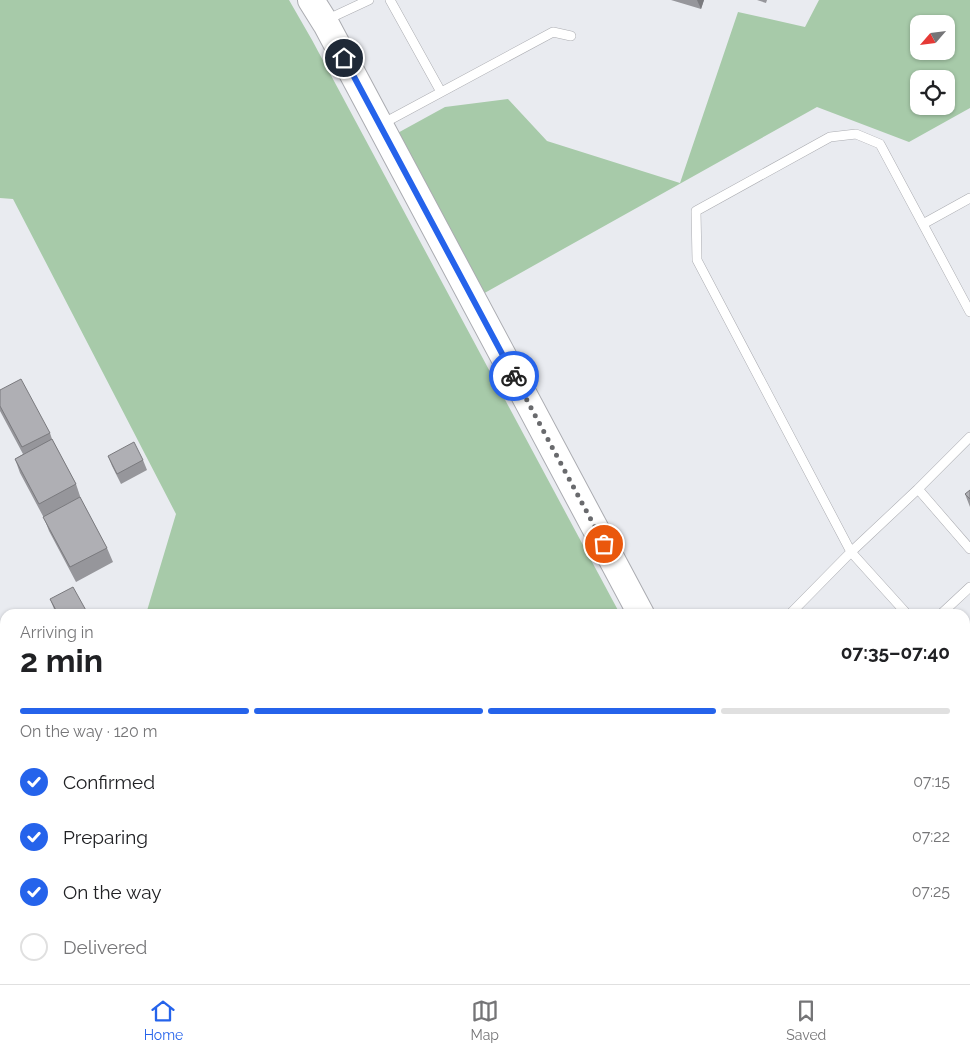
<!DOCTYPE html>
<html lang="en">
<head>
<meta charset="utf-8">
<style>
  :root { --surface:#fff; --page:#f2f2f2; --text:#202124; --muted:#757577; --line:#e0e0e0; --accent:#2563eb }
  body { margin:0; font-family:Raleway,sans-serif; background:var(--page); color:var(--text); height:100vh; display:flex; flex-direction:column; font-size:19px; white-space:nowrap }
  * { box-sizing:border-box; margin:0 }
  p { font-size:16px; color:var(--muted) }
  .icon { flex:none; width:28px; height:28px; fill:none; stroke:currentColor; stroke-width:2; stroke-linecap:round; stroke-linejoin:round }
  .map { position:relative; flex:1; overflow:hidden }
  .side { position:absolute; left:0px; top:609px; width:970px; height:376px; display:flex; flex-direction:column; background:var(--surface); border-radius:15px 15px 0 0; box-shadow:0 1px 4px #0004 }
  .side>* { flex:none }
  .needle { width:32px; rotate:242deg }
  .controls { position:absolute; left:910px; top:15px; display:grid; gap:10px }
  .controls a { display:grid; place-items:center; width:45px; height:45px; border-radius:10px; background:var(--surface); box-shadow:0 1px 4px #0004; font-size:25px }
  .pin { position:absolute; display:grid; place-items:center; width:42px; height:42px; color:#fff; margin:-21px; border:2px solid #fff; border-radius:50%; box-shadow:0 1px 5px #0007 }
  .courier { position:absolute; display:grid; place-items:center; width:50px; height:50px; margin:-25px; border:4px solid #2563eb; border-radius:50%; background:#fff; color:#222; box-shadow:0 1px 6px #0007 }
  .headline em { font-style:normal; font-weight:700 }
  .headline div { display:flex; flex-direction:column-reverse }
  .headline { display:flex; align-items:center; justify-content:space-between; height:85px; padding:0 20px }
  h1 { font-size:32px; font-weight:700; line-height:38px }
  .bar { display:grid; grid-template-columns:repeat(4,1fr); gap:8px 5px; align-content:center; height:60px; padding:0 20px }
  .bar i { height:6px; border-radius:4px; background:var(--line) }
  .bar .current { background:var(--accent) }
  .bar p { grid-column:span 4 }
  ol { padding:0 20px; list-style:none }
  li { display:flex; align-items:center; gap:15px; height:55px }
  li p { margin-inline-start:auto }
  li .icon { padding:5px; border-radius:50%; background:var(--accent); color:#fff; stroke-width:4 }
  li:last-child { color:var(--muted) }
  li i { width:28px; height:28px; border:2px solid var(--line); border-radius:50% }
  .tabs { display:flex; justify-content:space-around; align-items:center; height:70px; border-top:1px solid var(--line); background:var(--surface); font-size:14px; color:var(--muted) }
  .tabs a { display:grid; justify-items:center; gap:2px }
  .tabs .current { color:var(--accent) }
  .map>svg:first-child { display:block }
  .green { fill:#a7caa9; fill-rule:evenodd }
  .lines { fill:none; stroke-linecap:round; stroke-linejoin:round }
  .lane-casing { stroke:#abacb1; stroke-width:10 }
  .secondary-casing { stroke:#abacb1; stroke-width:28 }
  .lane { stroke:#fff; stroke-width:9 }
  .secondary { stroke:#fff; stroke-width:26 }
  .wall { fill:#96969b }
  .shaded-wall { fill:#7a7a7e }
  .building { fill:#afafb4; stroke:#7a7a7e }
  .done { stroke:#696a6d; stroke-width:5; stroke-dasharray:0 9 }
  .route { stroke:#2563eb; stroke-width:6 }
</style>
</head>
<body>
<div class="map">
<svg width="970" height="984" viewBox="0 0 970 984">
  <rect width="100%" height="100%" fill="#e9ebf0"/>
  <!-- green -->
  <path class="green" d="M0,0H289L312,40L620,614H146L176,514L13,199L0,198Z
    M819,0H970V108L909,142L817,107L481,295L394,135L445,107L508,99L547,141L680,183L738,12L805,27ZM919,24H946V51H919ZM919,79H946V106H919Z
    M970,719V967L965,980V723Z
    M196,980H819L821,984H198Z
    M853,980H965L963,984H855Z"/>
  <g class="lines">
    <!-- lane casing -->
    <g class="lane-casing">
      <path id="lane" d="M390,0L441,92
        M326,20L369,0
        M382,124L553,32L571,36
        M923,224L970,198
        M918,489L970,437
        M790,614L851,552L918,489L970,549
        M907,614L851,552L697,260L696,211L830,137L856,134L880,144L970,312
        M941,614L970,587
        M965,677L966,678L970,674
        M569,980L571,984"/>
    </g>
    <!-- secondary casing -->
    <g class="secondary-casing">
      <path id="secondary" d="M311,0L326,24L641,614
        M0,639L5,648
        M183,980L185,984
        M835,980L838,984"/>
    </g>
    <!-- lane -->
    <use href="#lane" class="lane"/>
    <!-- secondary -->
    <use href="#secondary" class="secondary"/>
  </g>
  <!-- wall -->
  <path class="wall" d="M671,0H704L701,9Z
    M757,0H767L766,3Z
    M0,390L50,433L52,439L76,484L81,499L107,548L113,562L76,582L49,531L44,518L20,473L15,459L23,454L0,411Z
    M108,456L143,460L147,470L121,484L112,466Z
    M970,490V507L965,494Z
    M50,599L88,614H56Z
    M5,778V857L0,847V779Z"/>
  <!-- shaded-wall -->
  <path class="shaded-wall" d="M697,0H704L701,9Z"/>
  <!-- building -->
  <path class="building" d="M21,379L50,433L22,447L0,406V390Z
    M52,439L76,484L39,504L15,459Z
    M134,442L143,460L117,474L108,456Z
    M970,490V499L965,494Z
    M80,497L107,548L70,567L43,517Z
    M73,587L88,614H58L50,599Z
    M4,777L5,778V852L0,843V779Z
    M106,980H114L116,984H99Z"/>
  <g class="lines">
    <!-- done -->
    <path class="done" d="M514,376L604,544"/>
    <!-- route -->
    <path class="route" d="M344,58L514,376"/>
  </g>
</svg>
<div class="controls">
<a><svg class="needle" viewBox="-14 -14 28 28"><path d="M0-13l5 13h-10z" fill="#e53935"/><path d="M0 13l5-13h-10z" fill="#757577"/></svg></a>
<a><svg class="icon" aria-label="locate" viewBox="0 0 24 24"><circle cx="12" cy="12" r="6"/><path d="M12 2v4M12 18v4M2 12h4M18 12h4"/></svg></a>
</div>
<div class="pin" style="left:604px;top:544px;background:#ea580c"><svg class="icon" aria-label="bag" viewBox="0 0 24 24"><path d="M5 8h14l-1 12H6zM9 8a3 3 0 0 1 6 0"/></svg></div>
<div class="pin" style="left:344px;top:58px;background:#1f2937"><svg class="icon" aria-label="home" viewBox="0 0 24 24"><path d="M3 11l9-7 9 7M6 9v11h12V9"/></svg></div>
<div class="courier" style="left:514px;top:376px"><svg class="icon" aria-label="bike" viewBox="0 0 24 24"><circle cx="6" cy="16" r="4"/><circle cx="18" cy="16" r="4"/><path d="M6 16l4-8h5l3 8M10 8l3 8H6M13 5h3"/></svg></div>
<section class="side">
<div class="headline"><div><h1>2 min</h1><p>Arriving in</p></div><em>07:35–07:40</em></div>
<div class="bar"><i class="current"></i><i class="current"></i><i class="current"></i><i></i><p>On the way · 120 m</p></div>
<ol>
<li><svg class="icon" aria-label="check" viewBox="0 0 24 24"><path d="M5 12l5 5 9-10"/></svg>Confirmed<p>07:15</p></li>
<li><svg class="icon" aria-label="check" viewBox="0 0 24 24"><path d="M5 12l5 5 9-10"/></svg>Preparing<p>07:22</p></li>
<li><svg class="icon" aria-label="check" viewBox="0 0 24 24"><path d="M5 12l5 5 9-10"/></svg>On the way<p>07:25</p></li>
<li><i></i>Delivered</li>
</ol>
</section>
</div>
<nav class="tabs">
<a class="current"><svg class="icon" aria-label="home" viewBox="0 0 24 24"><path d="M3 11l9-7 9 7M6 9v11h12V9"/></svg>Home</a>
<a><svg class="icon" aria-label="map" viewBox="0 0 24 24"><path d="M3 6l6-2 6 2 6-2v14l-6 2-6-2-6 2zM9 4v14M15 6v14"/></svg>Map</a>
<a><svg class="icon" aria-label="saved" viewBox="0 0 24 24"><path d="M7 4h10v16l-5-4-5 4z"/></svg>Saved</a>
</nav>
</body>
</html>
